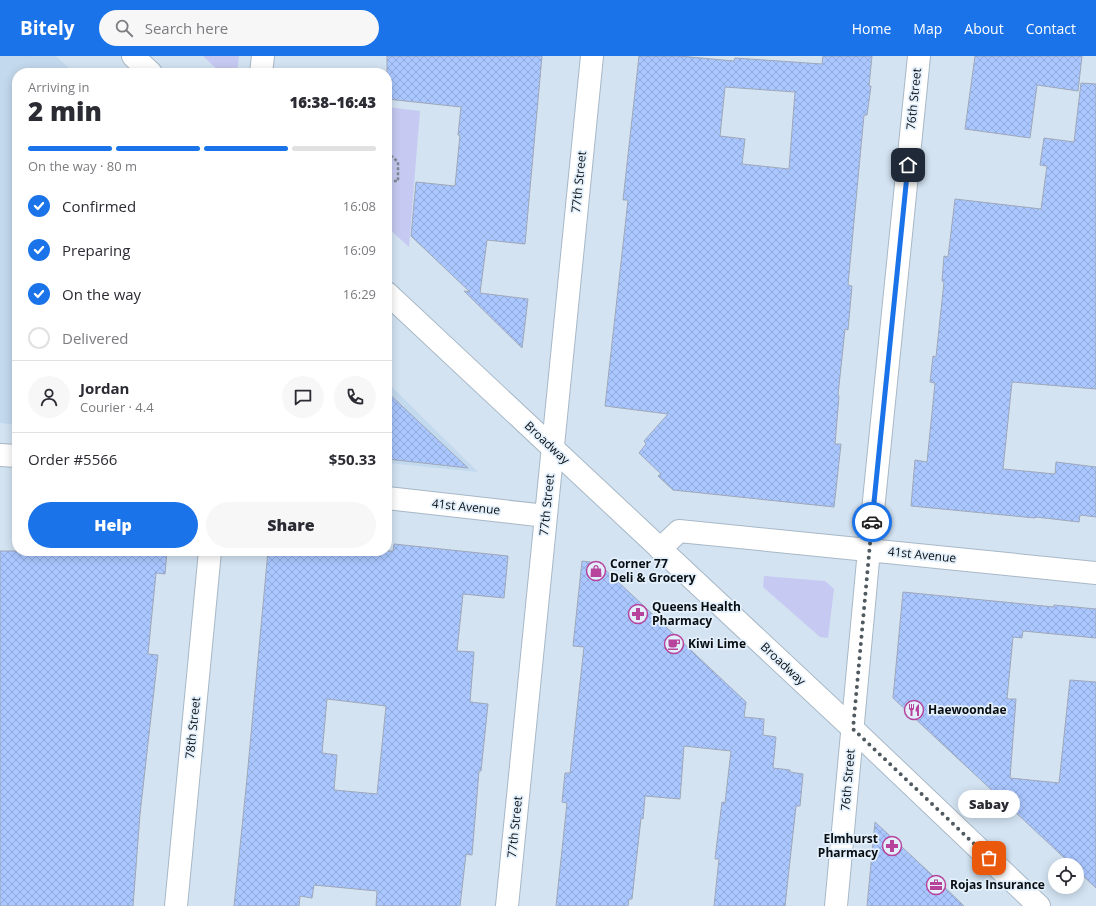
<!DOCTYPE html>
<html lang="en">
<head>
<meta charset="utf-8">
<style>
  :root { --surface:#fff; --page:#f7f7f7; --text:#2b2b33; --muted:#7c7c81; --line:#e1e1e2; --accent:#1a73e8 }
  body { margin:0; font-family:"Open Sans",sans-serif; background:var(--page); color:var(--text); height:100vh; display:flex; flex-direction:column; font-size:15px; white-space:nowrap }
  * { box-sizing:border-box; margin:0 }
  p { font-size:13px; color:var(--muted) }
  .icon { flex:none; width:22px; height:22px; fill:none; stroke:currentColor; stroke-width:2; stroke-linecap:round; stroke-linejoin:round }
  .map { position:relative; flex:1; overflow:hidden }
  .panel { position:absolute; left:12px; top:12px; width:380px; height:488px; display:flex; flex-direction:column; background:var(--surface); border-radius:16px; box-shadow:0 2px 10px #0003 }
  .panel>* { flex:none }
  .tools { position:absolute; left:1048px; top:802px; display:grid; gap:8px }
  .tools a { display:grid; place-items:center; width:36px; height:36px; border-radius:50%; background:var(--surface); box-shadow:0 2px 10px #0003; font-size:20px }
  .pin { position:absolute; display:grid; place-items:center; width:34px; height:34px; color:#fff; margin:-17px; border-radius:8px; box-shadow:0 2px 6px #0006 }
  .courier { position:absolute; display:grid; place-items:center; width:40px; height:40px; margin:-20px; border:3px solid #1a73e8; border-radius:50%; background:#fff; color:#222; box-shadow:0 1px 5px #0007 }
  .bubble { position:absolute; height:28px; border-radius:14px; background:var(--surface); box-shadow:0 2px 10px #0003; font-size:13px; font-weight:800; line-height:28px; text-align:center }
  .summary em { font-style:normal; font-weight:800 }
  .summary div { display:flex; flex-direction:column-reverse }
  .summary { display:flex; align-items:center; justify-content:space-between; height:68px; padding:0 16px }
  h1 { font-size:26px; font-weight:800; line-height:30px }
  .bar { display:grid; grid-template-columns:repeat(4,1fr); gap:6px 4px; align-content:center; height:48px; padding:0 16px }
  .bar i { height:5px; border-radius:3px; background:var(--line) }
  .bar .active { background:var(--accent) }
  .bar p { grid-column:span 4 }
  .line { display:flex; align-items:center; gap:10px; padding:0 16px; border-top:1px solid var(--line) }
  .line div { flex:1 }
  .round { display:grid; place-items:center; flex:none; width:42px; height:42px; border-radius:21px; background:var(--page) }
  ol { padding:0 16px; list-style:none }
  li { display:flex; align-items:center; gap:12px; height:44px }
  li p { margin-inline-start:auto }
  li .icon { padding:4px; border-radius:50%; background:var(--accent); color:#fff; stroke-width:4 }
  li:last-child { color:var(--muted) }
  li i { width:22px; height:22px; border:2px solid var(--line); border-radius:50% }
  .action { display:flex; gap:8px; margin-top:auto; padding:8px 16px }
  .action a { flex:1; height:46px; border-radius:24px; background:var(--accent); color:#fff; font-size:16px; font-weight:800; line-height:46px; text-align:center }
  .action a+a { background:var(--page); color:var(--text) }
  header { display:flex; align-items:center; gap:24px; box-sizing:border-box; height:56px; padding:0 20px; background:var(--accent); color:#fff }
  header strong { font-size:19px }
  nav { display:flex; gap:22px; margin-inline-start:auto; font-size:14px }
  .search { width:280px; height:36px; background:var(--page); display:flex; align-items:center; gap:10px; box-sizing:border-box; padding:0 14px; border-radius:22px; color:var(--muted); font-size:15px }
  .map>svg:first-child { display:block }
  .built { fill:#c3d9ed }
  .park { fill:#c6c9f1 }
  .building { fill:url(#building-cross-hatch); stroke:#9fa8b9; fill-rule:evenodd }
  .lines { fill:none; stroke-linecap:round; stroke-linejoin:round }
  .minor-casing { stroke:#a8b8c6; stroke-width:24 }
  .major-casing { stroke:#a8b8c6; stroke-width:24 }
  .path { stroke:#7e8a95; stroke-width:2.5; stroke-dasharray:3 2; stroke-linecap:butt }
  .minor { stroke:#fff; stroke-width:22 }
  .major { stroke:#fff; stroke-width:22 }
  .done { stroke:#4f5960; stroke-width:4; stroke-dasharray:0 7.2 }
  .route { stroke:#1a73e8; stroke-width:5 }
  .labels { text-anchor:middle; stroke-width:3.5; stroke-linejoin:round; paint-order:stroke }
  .street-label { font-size:12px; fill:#080e12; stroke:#e3f0fc }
  .poi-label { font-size:12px; font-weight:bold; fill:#080e12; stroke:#e3f0fc; text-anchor:start }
</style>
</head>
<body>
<header>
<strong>Bitely</strong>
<div class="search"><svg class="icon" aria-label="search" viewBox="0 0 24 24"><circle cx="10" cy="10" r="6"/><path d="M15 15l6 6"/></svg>Search here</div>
<nav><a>Home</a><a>Map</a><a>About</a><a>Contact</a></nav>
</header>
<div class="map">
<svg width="1096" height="850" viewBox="0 0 1096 850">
  <defs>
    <pattern id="building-cross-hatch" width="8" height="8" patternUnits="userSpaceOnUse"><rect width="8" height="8" fill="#aac7ff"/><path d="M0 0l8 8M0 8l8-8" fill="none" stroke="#91aada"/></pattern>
  </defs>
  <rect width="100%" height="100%" fill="#d3e3f2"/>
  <!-- built -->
  <path class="built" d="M0,0H56L74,17H17V369L0,367Z
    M387,326L478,416L387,407Z"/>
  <!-- park -->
  <path class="park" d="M203,0H239L237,17H221Z
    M387,51L420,55L409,191L387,171Z
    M764,520L825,525L834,533L828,582L820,581L763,531Z"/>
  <!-- building -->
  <path class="building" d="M387,0H542L525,188L487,184L480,237L528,243L522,292L464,235L470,236L411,180L416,126L455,130L460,79H458L461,51L387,43Z
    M639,0H679L734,5L735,2L822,8L823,0H872L869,30H871L867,59H864L848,229L852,230L848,274L845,273L838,339L839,340L835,388H841L834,451L673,434L658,420L661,418L639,397L646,388L644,385L668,358L605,350L628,144H623ZM725,31L795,36L789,113L742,108L745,83L720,80Z
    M975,0H1082L1078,35L1037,29L1030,82L965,73Z
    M1081,27L1096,28V333L1012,326L1003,413L1055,418L1056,406L1096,411V461L1080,459L1079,466L1036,461L1035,462L911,450L915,404L927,406L935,327L930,326L933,300L936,301L944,226L942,225L944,200L948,201L955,143L1041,153L1047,110L1040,109L1044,82L1074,86Z
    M387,336L468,412L387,403Z
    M394,488L508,500L504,542L463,538L457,595L474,596L470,646L488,648L481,715H479L472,799L466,798L460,850H376L377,835L314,829L312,842L300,840L299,850H234L247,722L268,495H393ZM327,643L386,650L377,738L334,734L337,699L322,697Z
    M0,495H167L165,518L156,517L148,598L158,599L140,758L133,850H0Z
    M582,505L598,507L746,646L744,661L764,663L763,679L776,681L773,712L790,714V716L803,718L800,750H796L785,850H714L719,803H715L722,746L725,747L731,695L684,690L680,743L645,740L643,763L641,762L632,843H629L628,850H556L567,747L562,746L565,717H570L584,591L573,590Z
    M903,536L1054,551V549L1096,553V582L1023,575L1022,582L1013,581L1007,643H1016L1010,722L1059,727L1070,624L1096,626V832L1077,814V809H1072L893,642Z
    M875,766L931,818L964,850H867Z"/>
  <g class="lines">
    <!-- minor casing -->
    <g class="minor-casing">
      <path id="minor" d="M261,17L263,0
        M0,399L17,400
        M387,442L546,460
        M660,493L679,475L1096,517
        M176,850L210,495
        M507,850L592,0
        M836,850L869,494L919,0"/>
    </g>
    <!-- major casing -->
    <g class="major-casing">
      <path id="major" d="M133,0L151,17
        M387,237L853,673L1039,850"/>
    </g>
    <!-- path -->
    <path class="path" d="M387,96L398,106V125H387"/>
    <!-- minor -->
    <use href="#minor" class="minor"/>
    <!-- major -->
    <use href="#major" class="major"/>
  </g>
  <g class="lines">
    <!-- done -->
    <path class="done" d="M872,466L853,673L989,802"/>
    <!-- route -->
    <path class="route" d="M872,466L908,109"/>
  </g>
  <!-- icons -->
  <defs>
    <g id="shop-ring" transform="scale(1)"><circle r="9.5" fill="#e3f0fc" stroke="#b7439d" stroke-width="1.5"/><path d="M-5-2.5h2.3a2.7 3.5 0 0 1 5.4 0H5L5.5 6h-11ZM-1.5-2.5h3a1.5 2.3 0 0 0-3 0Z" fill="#b7439d"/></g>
    <g id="pharmacy-ring" transform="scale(1)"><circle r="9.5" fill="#e3f0fc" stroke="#b7439d" stroke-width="1.5"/><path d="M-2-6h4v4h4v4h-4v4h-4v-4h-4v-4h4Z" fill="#b7439d"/></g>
    <g id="cafe-ring" transform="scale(1)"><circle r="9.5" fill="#e3f0fc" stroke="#b7439d" stroke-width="1.5"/><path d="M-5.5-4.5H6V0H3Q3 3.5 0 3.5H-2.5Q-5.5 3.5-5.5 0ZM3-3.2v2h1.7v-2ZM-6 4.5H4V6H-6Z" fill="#b7439d"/></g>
    <g id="restaurant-ring" transform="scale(1)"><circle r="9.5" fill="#e3f0fc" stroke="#b7439d" stroke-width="1.5"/><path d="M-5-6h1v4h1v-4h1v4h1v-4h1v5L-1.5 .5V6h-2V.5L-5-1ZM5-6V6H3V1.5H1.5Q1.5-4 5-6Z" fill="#b7439d"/></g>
    <g id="office-ring" transform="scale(1)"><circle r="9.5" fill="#e3f0fc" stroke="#b7439d" stroke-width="1.5"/><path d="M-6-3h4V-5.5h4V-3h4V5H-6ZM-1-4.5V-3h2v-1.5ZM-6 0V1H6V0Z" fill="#b7439d"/></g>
  </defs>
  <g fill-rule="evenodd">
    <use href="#shop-ring" x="596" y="515"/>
    <use href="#pharmacy-ring" x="638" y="558"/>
    <use href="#cafe-ring" x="674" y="588"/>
    <use href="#restaurant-ring" x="914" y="654"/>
    <use href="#pharmacy-ring" x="892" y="790"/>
    <use href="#office-ring" x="936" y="829"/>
  </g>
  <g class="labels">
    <!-- street labels -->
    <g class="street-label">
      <text transform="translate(914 43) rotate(-84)" y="4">76th Street</text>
      <text transform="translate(579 126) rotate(-84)" y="4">77th Street</text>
      <text transform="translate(547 387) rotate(43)" y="4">Broadway</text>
      <text transform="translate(547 449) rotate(-84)" y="4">77th Street</text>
      <text transform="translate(466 451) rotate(6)" y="4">41st Avenue</text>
      <text transform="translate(922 499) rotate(6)" y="4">41st Avenue</text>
      <text transform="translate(783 608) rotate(43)" y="4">Broadway</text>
      <text transform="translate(193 672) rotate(-84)" y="4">78th Street</text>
      <text transform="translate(848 724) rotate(-85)" y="4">76th Street</text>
      <text transform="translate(515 771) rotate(-84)" y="4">77th Street</text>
    </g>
    <!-- poi labels -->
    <g class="poi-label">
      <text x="610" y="512">Corner 77<tspan x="610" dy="14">Deli &amp; Grocery</tspan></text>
      <text x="652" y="555">Queens Health<tspan x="652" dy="14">Pharmacy</tspan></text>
      <text x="688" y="592">Kiwi Lime</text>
      <text x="928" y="658">Haewoondae</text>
      <text x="878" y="787" text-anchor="end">Elmhurst<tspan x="878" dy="14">Pharmacy</tspan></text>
      <text x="950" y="833">Rojas Insurance</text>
    </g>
  </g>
</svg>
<div class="tools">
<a><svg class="icon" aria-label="locate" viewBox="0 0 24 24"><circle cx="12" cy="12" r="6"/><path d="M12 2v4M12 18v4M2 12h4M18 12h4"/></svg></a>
</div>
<div class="pin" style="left:989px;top:802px;background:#ea580c"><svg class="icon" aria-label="bag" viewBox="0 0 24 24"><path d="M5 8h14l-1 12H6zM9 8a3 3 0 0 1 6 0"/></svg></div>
<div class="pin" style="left:908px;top:109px;background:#1f2937"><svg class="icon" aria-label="home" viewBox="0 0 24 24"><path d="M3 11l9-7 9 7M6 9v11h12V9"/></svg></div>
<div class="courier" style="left:872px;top:466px"><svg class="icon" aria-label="car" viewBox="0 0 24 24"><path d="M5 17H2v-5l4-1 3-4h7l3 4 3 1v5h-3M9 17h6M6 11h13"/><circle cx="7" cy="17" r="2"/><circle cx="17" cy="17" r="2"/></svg></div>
<div class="bubble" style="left:958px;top:734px;width:62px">Sabay</div>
<section class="panel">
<div class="summary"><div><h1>2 min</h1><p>Arriving in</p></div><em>16:38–16:43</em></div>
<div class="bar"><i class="active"></i><i class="active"></i><i class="active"></i><i></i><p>On the way · 80 m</p></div>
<ol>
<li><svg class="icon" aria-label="check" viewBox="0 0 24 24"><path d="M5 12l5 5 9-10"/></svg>Confirmed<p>16:08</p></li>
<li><svg class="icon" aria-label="check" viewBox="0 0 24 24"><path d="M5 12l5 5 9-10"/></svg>Preparing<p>16:09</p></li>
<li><svg class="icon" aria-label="check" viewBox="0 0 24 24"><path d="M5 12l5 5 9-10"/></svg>On the way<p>16:29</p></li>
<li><i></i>Delivered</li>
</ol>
<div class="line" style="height:72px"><a class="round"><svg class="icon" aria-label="person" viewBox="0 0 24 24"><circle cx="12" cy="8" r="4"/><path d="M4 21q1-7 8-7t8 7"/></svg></a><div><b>Jordan</b><p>Courier · 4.4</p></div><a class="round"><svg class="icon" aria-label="chat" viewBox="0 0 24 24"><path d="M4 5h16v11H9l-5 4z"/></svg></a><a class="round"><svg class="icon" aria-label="phone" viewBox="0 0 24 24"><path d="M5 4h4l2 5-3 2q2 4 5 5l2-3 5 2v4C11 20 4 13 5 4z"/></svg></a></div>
<div class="line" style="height:52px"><div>Order #5566</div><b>$50.33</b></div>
<div class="action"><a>Help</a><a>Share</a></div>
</section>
</div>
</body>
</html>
